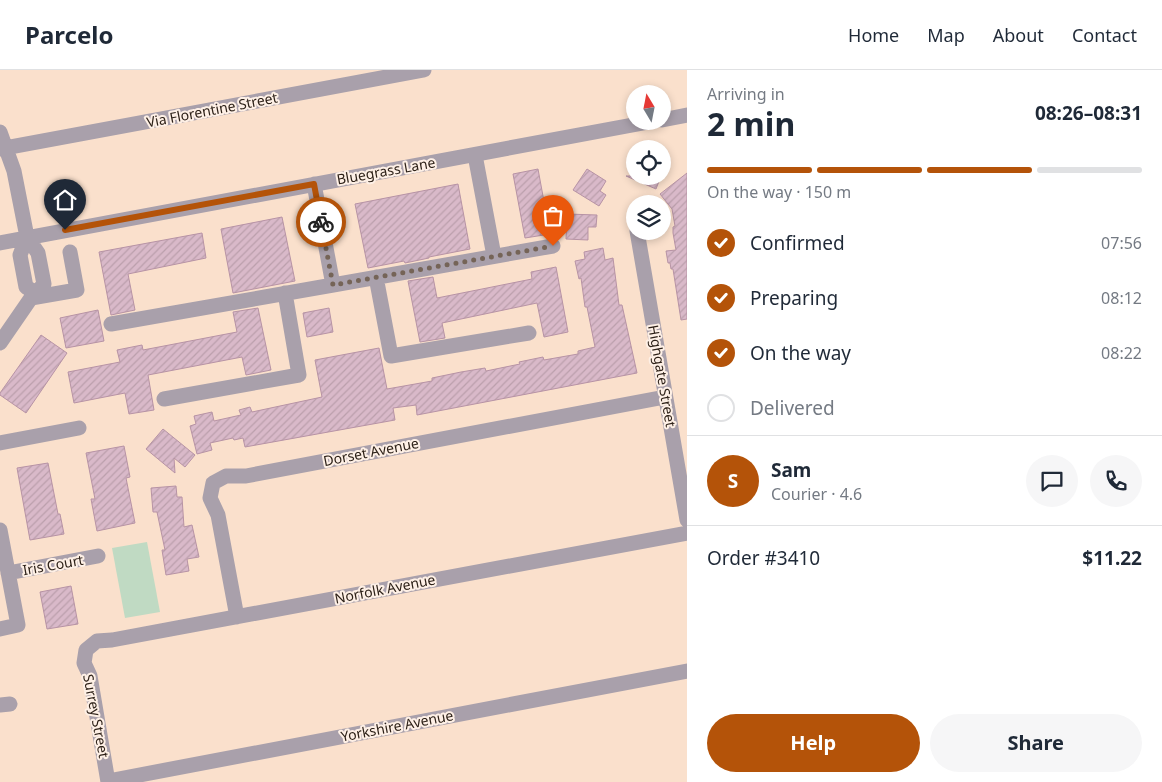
<!DOCTYPE html>
<html lang="en">
<head>
<meta charset="utf-8">
<style>
  :root { --surface:#fff; --page:#f6f6f7; --text:#1f2937; --muted:#747a83; --line:#e0e1e3; --accent:#b45309 }
  body { margin:0; font-family:"Noto Sans",sans-serif; background:var(--page); color:var(--text); height:100vh; display:flex; flex-direction:column; font-size:19px; white-space:nowrap }
  * { box-sizing:border-box; margin:0 }
  p { font-size:16px; color:var(--muted) }
  .icon { flex:none; width:28px; height:28px; fill:none; stroke:currentColor; stroke-width:2; stroke-linecap:round; stroke-linejoin:round }
  .map { position:relative; flex:1; overflow:hidden }
  .panel { display:flex; flex-direction:column; background:var(--surface); width:475px }
  .panel>* { flex:none }
  .needle { width:32px; rotate:350deg }
  .buttons { position:absolute; left:626px; top:15px; display:grid; gap:10px }
  .buttons a { display:grid; place-items:center; width:45px; height:45px; border-radius:50%; background:var(--surface); box-shadow:0 2px 8px #0003; font-size:25px }
  .pin { position:absolute; display:grid; place-items:center; width:42px; height:42px; color:#fff; margin:-51px -21px; border-radius:50% 50% 50% 0; rotate:-45deg; box-shadow:0 0 5px #0007 }
  .pin .icon { rotate:45deg }
  .courier { position:absolute; display:grid; place-items:center; width:50px; height:50px; margin:-25px; border:4px solid #b45309; border-radius:50%; background:#fff; color:#222; box-shadow:0 1px 6px #0007 }
  .head em { font-style:normal; font-weight:700 }
  .head div { display:flex; flex-direction:column-reverse }
  .head { display:flex; align-items:center; justify-content:space-between; height:85px; padding:0 20px }
  h1 { font-size:32px; font-weight:700; line-height:38px }
  .bar { display:grid; grid-template-columns:repeat(4,1fr); gap:8px 5px; align-content:center; height:60px; padding:0 20px }
  .bar i { height:6px; border-radius:4px; background:var(--line) }
  .bar .selected { background:var(--accent) }
  .bar p { grid-column:span 4 }
  .line { display:flex; align-items:center; gap:12px; padding:0 20px; border-top:1px solid var(--line) }
  .line div { flex:1 }
  .round { display:grid; place-items:center; flex:none; width:52px; height:52px; border-radius:26px; background:var(--page) }
  ol { padding:0 20px; list-style:none }
  li { display:flex; align-items:center; gap:15px; height:55px }
  li p { margin-inline-start:auto }
  li .icon { padding:5px; border-radius:50%; background:var(--accent); color:#fff; stroke-width:4 }
  li:last-child { color:var(--muted) }
  li i { width:28px; height:28px; border:2px solid var(--line); border-radius:50% }
  .primary-button { display:flex; gap:10px; margin-top:auto; padding:10px 20px }
  .primary-button a { flex:1; height:58px; border-radius:30px; background:var(--accent); color:#fff; font-size:20px; font-weight:700; line-height:58px; text-align:center }
  .primary-button a+a { background:var(--page); color:var(--text) }
  header { display:flex; align-items:center; gap:30px; box-sizing:border-box; height:70px; padding:0 25px; background:var(--surface); border-bottom:1px solid var(--line) }
  header strong { font-size:24px }
  nav { display:flex; gap:28px; margin-inline-start:auto; font-size:18px }
  main { display:flex; flex:1; min-height:0 }
  .map>svg:first-child { display:block }
  .pitch { fill:#c0dac3 }
  .building { fill:url(#building-hatch); stroke:#b793a5 }
  .lines { fill:none; stroke-linecap:round; stroke-linejoin:round }
  .minor { stroke:#a9a0ab; stroke-width:15 }
  .done { stroke:#756457; stroke-width:5; stroke-dasharray:0 9 }
  .route { stroke:#b45309; stroke-width:6 }
  .labels { text-anchor:middle; stroke-width:4; stroke-linejoin:round; paint-order:stroke }
  .street-label { font-size:14px; fill:#2d2118; stroke:#fef0e6 }
</style>
</head>
<body>
<header>
<strong>Parcelo</strong>
<nav><a>Home</a><a>Map</a><a>About</a><a>Contact</a></nav>
</header>
<main>
<div class="map">
<svg width="687" height="712" viewBox="0 0 687 712">
  <defs>
    <pattern id="building-hatch" width="6" height="6" patternUnits="userSpaceOnUse" patternTransform="scale(1.25)"><rect width="6" height="6" fill="#d9b9c9"/><path d="M-1 1l2-2M0 6l6-6M5 7l2-2" fill="none" stroke="#bb9fac"/></pattern>
  </defs>
  <rect width="100%" height="100%" fill="#fae0cc"/>
  <!-- pitch -->
  <path class="pitch" d="M147,472L160,542L125,548L112,478Z"/>
  <!-- building -->
  <path class="building" d="M538,99L550,164L525,168L513,104Z
    M587,99L606,111L600,121L606,125L599,136L573,120Z
    M687,103V249L681,250L673,199H671L670,193H668L666,181L676,180L673,163V157L675,156L672,139L660,124Z
    M626,106H661L656,119Z
    M458,114L470,179L429,187V188L405,193L404,191L368,198L355,134Z
    M567,144L597,145L596,157H588V170L566,169Z
    M282,147L295,211L233,223L221,159Z
    M202,163L206,188L128,204L135,240L111,245L99,182Z
    M603,178L605,190L613,188L619,235H622L637,303L417,345L416,335L393,338L395,350L245,377L243,368L234,370L233,368L210,373L212,380L197,384L190,356L196,354L194,346L212,342L214,351L241,345L239,340L250,337L252,342L322,327L315,290L379,278L387,319L432,311V308L461,302L485,298L486,301L520,294L519,292L543,287L544,290L578,284V281L595,277L587,237H585L581,208L579,209L575,191L585,189L584,182Z
    M556,197L568,262L544,267L537,233L442,253L445,268L420,272L408,211L433,207L437,228L532,209L531,202Z
    M258,238L271,300L246,305L242,287L148,305L154,340L129,344L125,323L74,333L68,302L120,292L117,280L142,275L143,280L237,262L233,242Z
    M329,238L333,262L307,267L303,243Z
    M98,240L104,271L66,278L60,248Z
    M41,265L67,283L26,343L0,325V323Z
    M163,359L195,385L185,397L174,388L175,403L146,379Z
    M124,376L130,407L126,408L135,453L97,461L91,429H95L86,383Z
    M48,393L58,444H60L64,464L30,470L17,398Z
    M176,416L177,427H182L184,457L192,455L199,487L187,489L189,501L166,505L162,480H165L157,442H153L151,418Z
    M71,516L78,554L47,559L40,522Z"/>
  <g class="lines">
    <!-- minor -->
    <path class="minor" d="M662,50L687,45
      M0,62L14,101L27,167L38,183L44,214L31,228L0,273
      M0,79L424,0
      M475,85L494,186
      M637,161L687,450
      M27,167L20,185L26,217L36,223
      M0,173L654,51
      M376,207L391,286L529,263
      M333,215L553,176
      M31,228L77,220L70,182
      M111,254L333,215L314,114
      M164,329L299,305L285,223
      M0,373L79,358
      M0,460L18,555L0,559
      M8,503L98,486
      M237,547L218,445L210,428L213,413L226,406H246L665,327
      M0,635L10,634
      M108,711L687,601
      M108,712L90,606L84,593L86,580L97,571L112,570L687,463"/>
  </g>
  <g class="lines">
    <!-- done -->
    <path class="done" d="M321,152L333,215L553,176"/>
    <!-- route -->
    <path class="route" d="M65,160L314,114L321,152"/>
  </g>
  <g class="labels">
    <!-- street labels -->
    <g class="street-label">
      <text transform="translate(212 40) rotate(-11)" y="5">Via Florentine Street</text>
      <text transform="translate(386 101) rotate(-10)" y="5">Bluegrass Lane</text>
      <text transform="translate(662 306) rotate(80)" y="5">Highgate Street</text>
      <text transform="translate(371 382) rotate(-11)" y="5">Dorset Avenue</text>
      <text transform="translate(53 495) rotate(-10)" y="5">Iris Court</text>
      <text transform="translate(385 519) rotate(-11)" y="5">Norfolk Avenue</text>
      <text transform="translate(96 646) rotate(79)" y="5">Surrey Street</text>
      <text transform="translate(397 656) rotate(-11)" y="5">Yorkshire Avenue</text>
    </g>
  </g>
</svg>
<div class="buttons">
<a><svg class="needle" viewBox="-14 -14 28 28"><path d="M0-13l5 13h-10z" fill="#e53935"/><path d="M0 13l5-13h-10z" fill="#747a83"/></svg></a>
<a><svg class="icon" aria-label="locate" viewBox="0 0 24 24"><circle cx="12" cy="12" r="6"/><path d="M12 2v4M12 18v4M2 12h4M18 12h4"/></svg></a>
<a><svg class="icon" aria-label="layers" viewBox="0 0 24 24"><path d="M12 4l9 5-9 5-9-5zM3 14l9 5 9-5"/></svg></a>
</div>
<div class="pin" style="left:553px;top:176px;background:#ea580c"><svg class="icon" aria-label="bag" viewBox="0 0 24 24"><path d="M5 8h14l-1 12H6zM9 8a3 3 0 0 1 6 0"/></svg></div>
<div class="pin" style="left:65px;top:160px;background:#1f2937"><svg class="icon" aria-label="home" viewBox="0 0 24 24"><path d="M3 11l9-7 9 7M6 9v11h12V9"/></svg></div>
<div class="courier" style="left:321px;top:152px"><svg class="icon" aria-label="bike" viewBox="0 0 24 24"><circle cx="6" cy="16" r="4"/><circle cx="18" cy="16" r="4"/><path d="M6 16l4-8h5l3 8M10 8l3 8H6M13 5h3"/></svg></div>
</div>
<section class="panel">
<div class="head"><div><h1>2 min</h1><p>Arriving in</p></div><em>08:26–08:31</em></div>
<div class="bar"><i class="selected"></i><i class="selected"></i><i class="selected"></i><i></i><p>On the way · 150 m</p></div>
<ol>
<li><svg class="icon" aria-label="check" viewBox="0 0 24 24"><path d="M5 12l5 5 9-10"/></svg>Confirmed<p>07:56</p></li>
<li><svg class="icon" aria-label="check" viewBox="0 0 24 24"><path d="M5 12l5 5 9-10"/></svg>Preparing<p>08:12</p></li>
<li><svg class="icon" aria-label="check" viewBox="0 0 24 24"><path d="M5 12l5 5 9-10"/></svg>On the way<p>08:22</p></li>
<li><i></i>Delivered</li>
</ol>
<div class="line" style="height:90px"><b class="round" style="background:var(--accent);color:#fff">S</b><div><b>Sam</b><p>Courier · 4.6</p></div><a class="round"><svg class="icon" aria-label="chat" viewBox="0 0 24 24"><path d="M4 5h16v11H9l-5 4z"/></svg></a><a class="round"><svg class="icon" aria-label="phone" viewBox="0 0 24 24"><path d="M5 4h4l2 5-3 2q2 4 5 5l2-3 5 2v4C11 20 4 13 5 4z"/></svg></a></div>
<div class="line" style="height:65px"><div>Order #3410</div><b>$11.22</b></div>
<div class="primary-button"><a>Help</a><a>Share</a></div>
</section>
</main>
</body>
</html>
